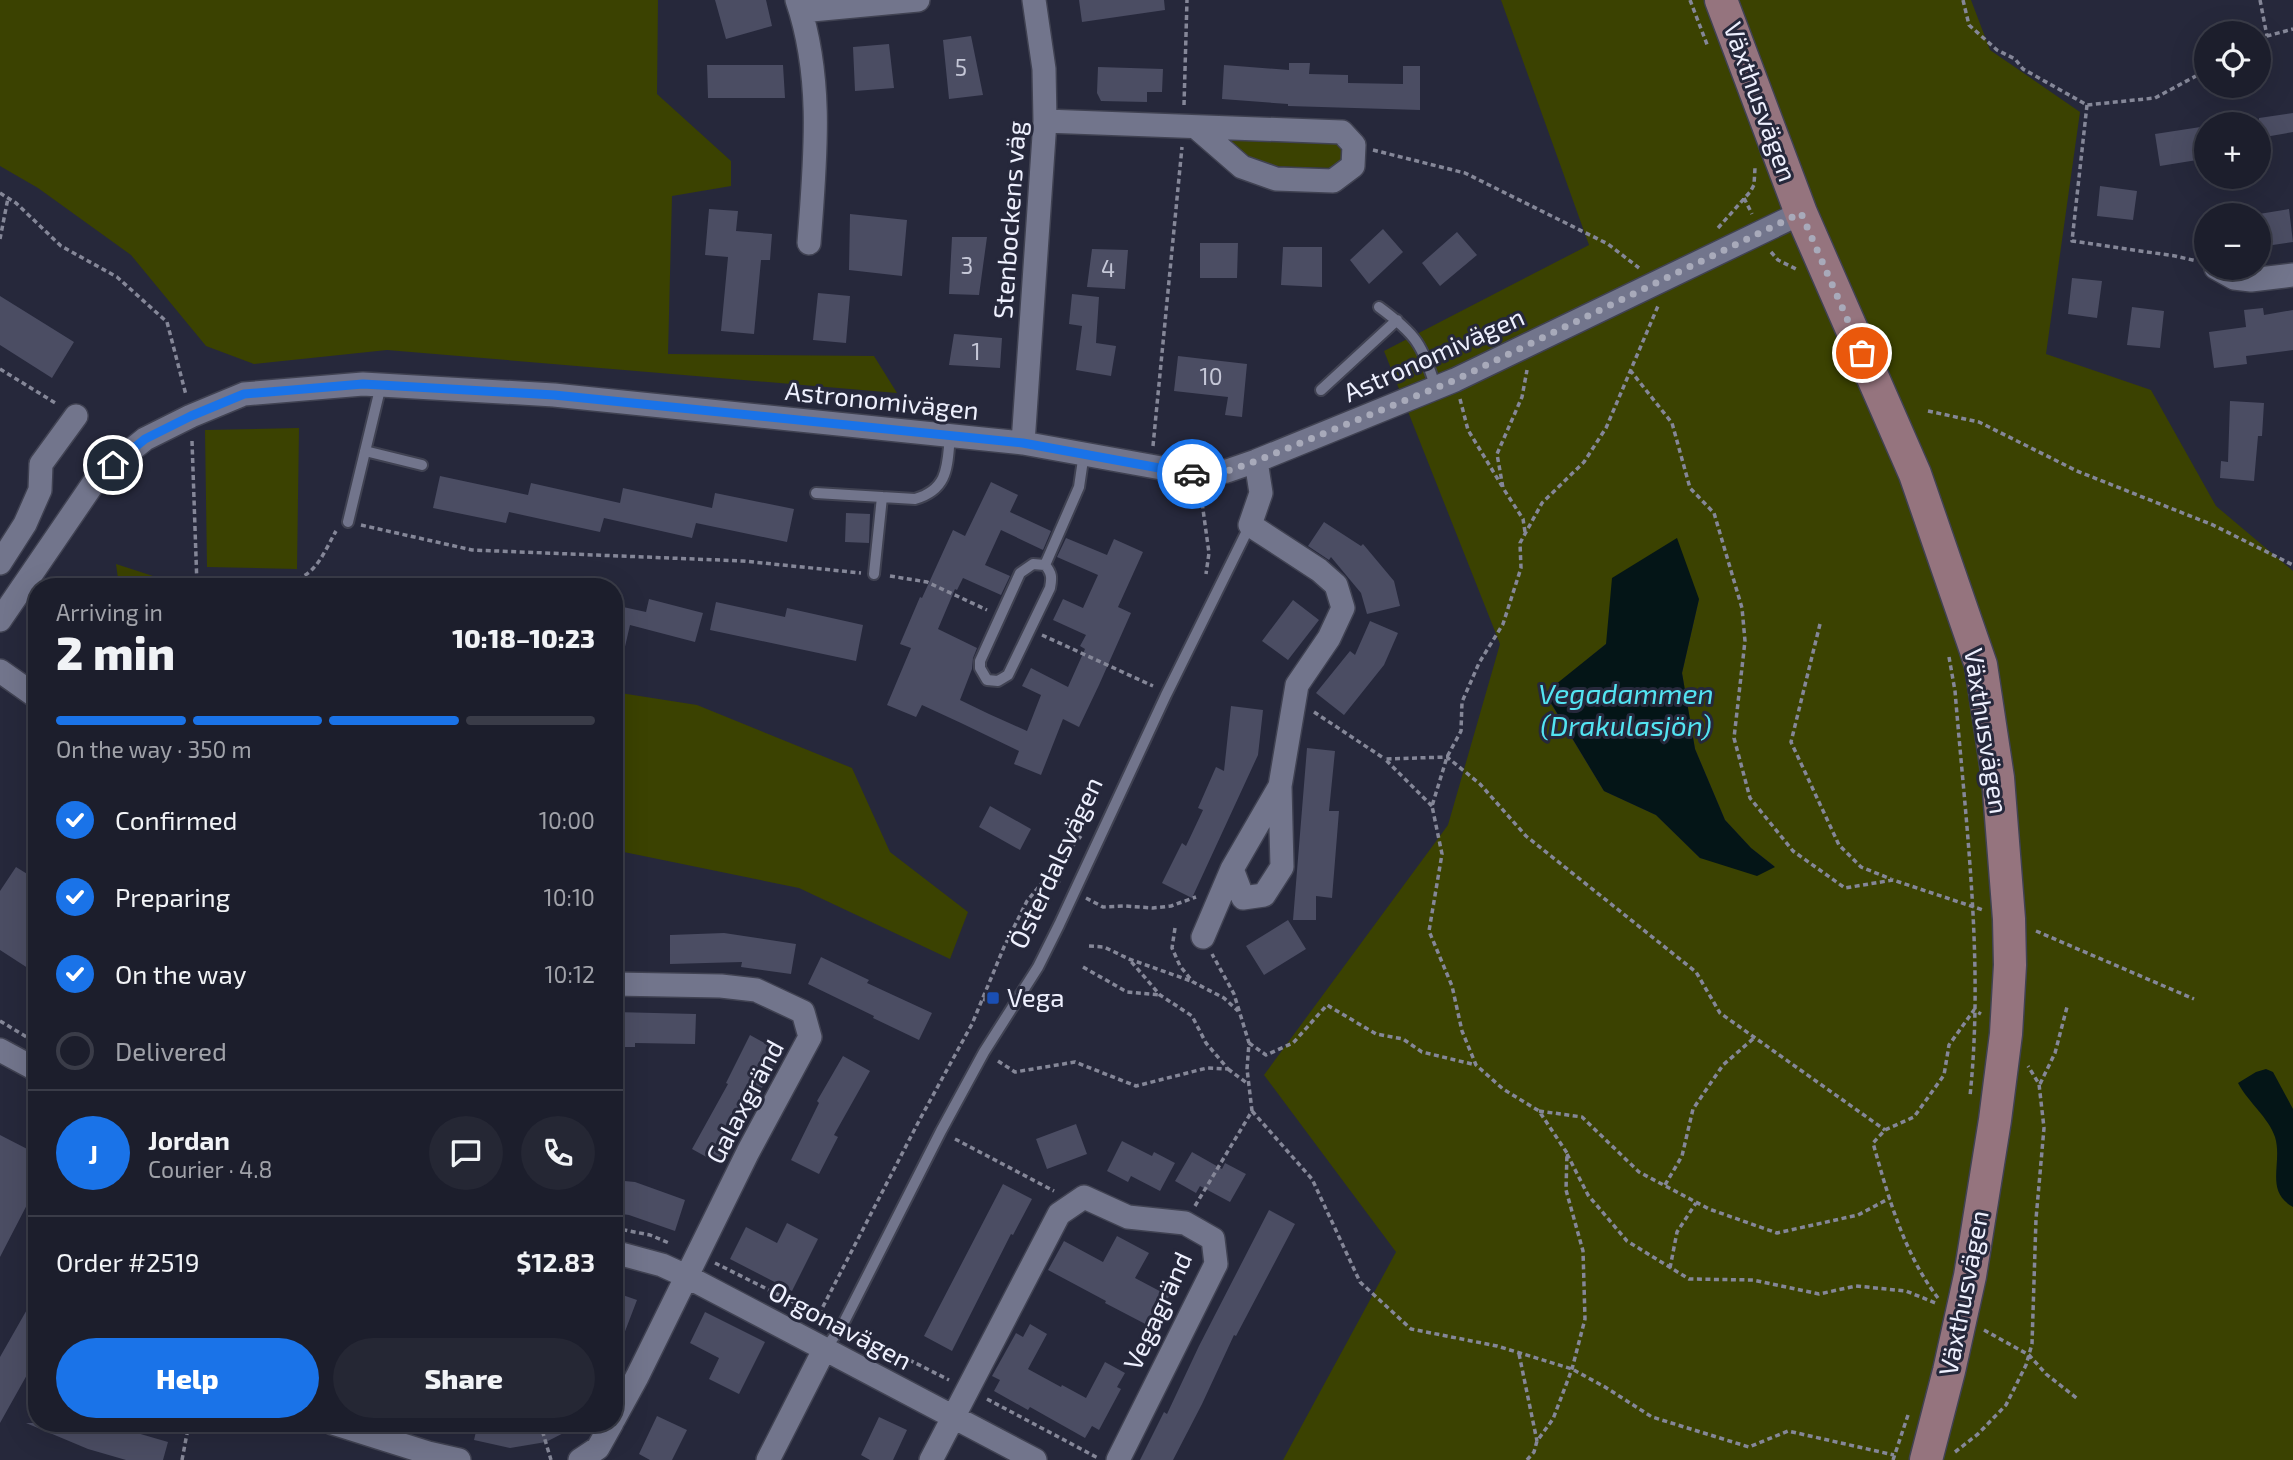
<!DOCTYPE html>
<html lang="en">
<head>
<meta charset="utf-8">
<style>
  :root { --surface:#1c1e2c; --page:#252734; --text:#f1f3f6; --muted:#a0a2a9; --line:#3a3c48; --accent:#1a73e8 }
  body { margin:0; font-family:"Exo 2",sans-serif; background:var(--page); color:var(--text); height:100vh; display:flex; flex-direction:column; font-size:26px; white-space:nowrap }
  * { box-sizing:border-box; margin:0 }
  p { font-size:23px; color:var(--muted) }
  .icon { flex:none; width:38px; height:38px; fill:none; stroke:currentColor; stroke-width:2; stroke-linecap:round; stroke-linejoin:round }
  .map { position:relative; flex:1; overflow:hidden }
  .details { position:absolute; left:28px; top:578px; width:595px; height:854px; display:flex; flex-direction:column; background:var(--surface); border-radius:28px; box-shadow:0 7px 28px #0002,0 0 0 2px var(--line) }
  .details>* { flex:none }
  .controls { position:absolute; left:2194px; top:21px; display:grid; gap:14px }
  .controls a { display:grid; place-items:center; width:77px; height:77px; border-radius:50%; background:var(--surface); box-shadow:0 7px 28px #0002,0 0 0 2px var(--line); font-size:35px }
  .pin { position:absolute; display:grid; place-items:center; width:60px; height:60px; color:#fff; margin:-30px; border:4px solid #fff; border-radius:50%; box-shadow:0 2px 7px #0007 }
  .courier { position:absolute; display:grid; place-items:center; width:70px; height:70px; margin:-35px; border:5px solid #1a73e8; border-radius:50%; background:#fff; color:#222; box-shadow:0 2px 9px #0007 }
  .overview em { font-style:normal; font-weight:800 }
  .overview div { display:flex; flex-direction:column-reverse }
  .overview { display:flex; align-items:center; justify-content:space-between; height:119px; padding:0 28px }
  h1 { font-size:46px; font-weight:800; line-height:52px }
  .bar { display:grid; grid-template-columns:repeat(4,1fr); gap:10px 7px; align-content:center; height:84px; padding:0 28px }
  .bar i { height:9px; border-radius:5px; background:var(--line) }
  .bar .selected { background:var(--accent) }
  .bar p { grid-column:span 4 }
  .line { display:flex; align-items:center; gap:18px; padding:0 28px; border-top:2px solid var(--line) }
  .line div { flex:1 }
  .round { display:grid; place-items:center; flex:none; width:74px; height:74px; border-radius:37px; background:var(--page) }
  ol { padding:0 28px; list-style:none }
  li { display:flex; align-items:center; gap:21px; height:77px }
  li p { margin-inline-start:auto }
  li .icon { padding:7px; border-radius:50%; background:var(--accent); color:#fff; stroke-width:4 }
  li:last-child { color:var(--muted) }
  li i { width:38px; height:38px; border:4px solid var(--line); border-radius:50% }
  .cta { display:flex; gap:14px; margin-top:auto; padding:14px 28px }
  .cta a { flex:1; height:80px; border-radius:42px; background:var(--accent); color:#fff; font-size:28px; font-weight:800; line-height:80px; text-align:center }
  .cta a+a { background:var(--page); color:var(--text) }
  .map>svg:first-child { display:block }
  .green { fill:#3b4201; fill-rule:evenodd }
  .water { fill:#041517 }
  .building { fill:#4b4d63 }
  .lines { fill:none; stroke-linecap:round; stroke-linejoin:round }
  .lane-casing { stroke:#404252; stroke-width:14 }
  .street-casing { stroke:#404252; stroke-width:26 }
  .secondary-casing { stroke:#404252; stroke-width:35 }
  .path { stroke:#858798; stroke-width:3.5; stroke-dasharray:5 3.5; stroke-linecap:butt }
  .lane { stroke:#72758c; stroke-width:10 }
  .street { stroke:#72758c; stroke-width:23 }
  .secondary { stroke:#95747e; stroke-width:32 }
  .done { stroke:#a8aaba; stroke-width:7; stroke-dasharray:0 12.6 }
  .route { stroke:#1a73e8; stroke-width:9 }
  .transit-dot { fill:#1a4fb4; stroke:#26283b; stroke-width:2.5 }
  .labels { text-anchor:middle; stroke-width:6; stroke-linejoin:round; paint-order:stroke }
  .number-label { font-size:23px; fill:#c5c7d7 }
  .street-label { font-size:26px; fill:#eef0fe; stroke:#26283b }
  .poi-label { font-size:26px; fill:#eef0fe; stroke:#26283b; text-anchor:start }
  .water-label { font-size:28px; font-style:italic; fill:#53e4f2; stroke:#26283b }
</style>
</head>
<body>
<div class="map">
<svg width="2293" height="1460" viewBox="0 0 2293 1460">
  <rect width="100%" height="100%" fill="#26283b"/>
  <!-- green -->
  <path class="green" d="M0,0H658L657,94L731,161V186L672,196L668,354L874,356L897,393L387,350L254,364L206,346L131,255L38,188L0,166Z
    M1501,0H1971L1990,50L2080,112L2046,354L2151,390L2216,506L2293,571V1460H1283L1396,1252L1264,1075L1448,825L1500,644L1384,351L1589,245ZM1699,599L1682,673L1695,749L1725,820L1751,848L1774,866L1700,858L1656,815L1604,791L1545,694L1606,644Z
    M1234,136L1339,138L1348,161L1333,168L1257,166L1230,144V139Z
    M299,428L297,569L207,567L205,430Z
    M116,564L153,576L166,586H119Z
    M614,692L697,705L852,768L890,852L968,912L950,959L799,888L614,850Z"/>
  <!-- water -->
  <path class="water" d="M1677,538L1699,599L1682,673L1695,749L1725,820L1751,848L1775,867L1757,876L1700,858L1656,815L1604,791L1545,693L1606,644L1612,578Z
    M2266,1069L2273,1072L2293,1109V1207C2264,1191 2283,1163 2275,1137C2269,1118 2248,1102 2238,1083L2256,1072Z"/>
  <!-- building -->
  <path class="building" d="M715,0H766L772,26L726,39Z
    M1079,0H1164L1165,10L1082,22Z
    M971,36L983,95L949,99L943,40Z
    M889,44L894,88L855,91L853,47Z
    M1289,63H1310L1309,74L1348,75V83L1403,84V66H1420V110L1288,106V104L1222,99L1224,65L1289,70Z
    M707,65H783L785,98H708Z
    M1098,67L1163,69L1162,92H1147V102L1101,101L1097,93Z
    M2293,113V132L2259,138V118Z
    M2207,126V148L2196,150L2197,160L2160,166L2155,134Z
    M2100,186L2137,191L2133,220L2097,216Z
    M709,209L738,211L736,231L772,234L770,260H761L754,334L721,331L728,257L705,255Z
    M2289,209L2293,242L2259,247V214Z
    M850,214L907,220L902,276L849,270Z
    M1383,229L1403,252L1369,284L1350,260Z
    M1457,232L1477,255L1440,286L1422,263Z
    M952,237H987L979,295L949,294Z
    M1200,243H1238L1237,278H1200Z
    M1283,247H1322V287L1281,285Z
    M1092,249L1128,250L1125,289L1087,287Z
    M2072,278L2102,281L2097,318L2068,314Z
    M818,293L850,296L846,343L813,340Z
    M1072,294L1099,297L1096,343L1116,346L1111,376L1076,370L1082,326L1069,324Z
    M0,296L74,342L52,378L0,345Z
    M2132,307L2164,311L2160,348L2127,345Z
    M2263,308L2264,315L2293,310V350L2246,356L2247,364L2214,368L2209,332L2246,327L2244,310Z
    M954,334L1002,338L1000,368L949,365Z
    M1178,356L1247,364L1242,417L1225,415L1228,397L1174,391Z
    M2230,401L2264,403L2262,436H2258L2254,481L2220,478L2221,461L2228,462Z
    M440,476L528,495L531,483L620,503L623,488L712,508L715,493L794,509L787,542L696,523L692,538L604,518L600,532L509,512L506,523L433,508Z
    M991,482L1018,495L1010,512L1051,531L1043,550L1001,530L985,565L1010,576L1001,595L963,578L957,590L955,589L938,629L977,648L973,658L972,669L960,700L989,714L1027,731L1041,695L1022,686L1031,668L1068,687L1085,649L1080,646L1086,635L1053,620L1063,599L1083,608L1098,575L1057,557L1066,538L1107,555L1114,539L1143,552L1118,607L1131,613L1099,685L1079,727L1063,719L1041,775L1014,764L1019,751L961,723L922,705L916,717L887,705L911,648L900,644L920,597L922,598L953,530L965,536Z
    M846,513L870,514L869,543L845,542Z
    M1324,522L1361,546L1363,544L1394,581L1400,606L1367,614L1361,593L1331,557L1329,560L1308,546Z
    M649,599L703,613L695,642L630,625L621,664L614,663V605L646,612Z
    M1293,600L1319,620L1288,660L1262,641Z
    M716,602L785,617L787,608L863,625L856,661L710,630Z
    M1370,621L1398,633L1384,665L1344,715L1316,693L1350,651L1355,655Z
    M1231,706L1263,710L1258,755L1192,898L1162,883L1182,843L1186,846L1203,810L1198,808L1216,767L1224,771Z
    M1307,748L1335,751L1329,811H1339L1332,898L1316,896V920H1293Z
    M990,806L1031,829L1020,850L979,827Z
    M16,867L37,880V974L0,950V891Z
    M1288,920L1306,949L1264,975L1246,946Z
    M724,933L796,944L791,974L741,967L742,962L670,964V935Z
    M821,957L869,980L867,983L932,1013L919,1040L873,1018L874,1016L808,984Z
    M614,1012L696,1014L695,1044L635,1043V1047H614Z
    M750,1035L781,1052L721,1165L692,1149L728,1084L726,1083Z
    M843,1056L870,1071L834,1135L838,1137L819,1174L791,1160L819,1103L817,1101Z
    M1076,1124L1087,1154L1047,1169L1036,1139Z
    M0,1135L37,1154V1200L31,1197L0,1257Z
    M1122,1141L1152,1156L1154,1152L1175,1163L1160,1191L1131,1176L1128,1182L1107,1171Z
    M1192,1152L1222,1169L1225,1163L1246,1174L1230,1202L1200,1186L1196,1193L1175,1181Z
    M614,1180L635,1182L685,1200L675,1231L629,1215L614,1213Z
    M1003,1184L1032,1199L1013,1235L1011,1234L952,1351L924,1336Z
    M1269,1210L1295,1224L1236,1336L1234,1335L1202,1404L1173,1460H1140L1164,1412L1167,1414L1199,1346Z
    M787,1223L818,1239L792,1291L730,1259L746,1227L777,1243Z
    M1117,1236L1149,1253L1135,1278L1169,1296L1153,1328L1105,1303L1106,1301L1048,1270L1064,1241L1103,1262Z
    M37,1292V1357L0,1423V1357Z
    M614,1292L637,1300L616,1355L614,1354Z
    M705,1312L765,1342L739,1394L709,1379L719,1358L690,1343Z
    M1030,1324L1047,1334L1028,1369L1061,1387L1062,1385L1086,1398L1105,1362L1125,1373L1117,1387L1121,1389L1099,1430L1092,1426L1085,1438L1030,1407L1028,1410L994,1391L1000,1380L992,1376L1016,1333L1023,1337Z
    M657,1416L687,1430L672,1460H650L639,1454Z
    M879,1417L907,1430L893,1460H870L861,1455Z
    M26,1423H101L119,1430L120,1428L168,1442L163,1460H126L88,1449Z
    M478,1423H583L546,1442L510,1448L474,1440Z"/>
  <g class="lines">
    <!-- lane casing -->
    <g class="lane-casing">
      <path id="lane" d="M1379,307C1417,335 1421,343 1436,388
        M1321,390L1397,320
        M365,451L422,465
        M816,493L915,499C949,489 947,466 950,436
        M348,522L381,385
        M1033,564L1045,565C1052,573 1052,578 1050,588L1008,675L998,681L987,680L980,668V661L1020,573Z
        M1045,565L1079,487L1084,453
        M874,574L882,497
        M825,1349L842,1326L941,1131L984,1052L1038,967L1059,925L1166,695L1250,525"/>
    </g>
    <!-- street casing -->
    <g class="street-casing">
      <path id="street" d="M797,0C824,79 815,161 809,243
        M801,11L918,0
        M1045,121L1342,132L1354,145L1353,166L1333,181L1276,179L1242,167L1197,128
        M2216,268L2234,278L2251,280L2293,275
        M1023,443L1045,121L1044,69L1034,0
        M1256,461L1261,493L1250,525L1319,570L1336,585L1343,608L1329,638L1297,685L1280,786L1232,869L1243,898L1264,895L1282,867L1280,786
        M0,563L25,524L40,490L41,464L76,416
        M0,620L97,478L145,439L191,416L244,394L363,384L554,395L1023,443L1200,475L1227,471L1256,461L1455,380L1801,213
        M0,671L37,697
        M1203,937L1232,869
        M614,984L721,986L756,990L803,1012L810,1037L748,1152L637,1377L614,1419
        M0,1050L37,1070
        M614,1252L662,1265L686,1276L1035,1460
        M333,1423L428,1453L459,1460
        M580,1460L598,1448L612,1423
        M768,1460L824,1350
        M931,1460L1059,1214L1084,1197L1128,1217L1185,1223L1213,1239L1216,1264L1118,1460"/>
    </g>
    <!-- secondary casing -->
    <g class="secondary-casing">
      <path id="secondary" d="M1721,0L1801,213L1915,474L1981,665L1998,778L2009,919L2010,965L2006,1034L1995,1120L1970,1276L1949,1371L1926,1460"/>
    </g>
    <!-- path -->
    <path class="path" d="M1690,0L1708,47
      M1963,0L1969,25L1997,50L2015,59L2023,69L2087,105L2155,98L2207,70
      M2260,0L2267,36
      M2259,40L2267,36L2293,29
      M1184,105L1187,0
      M2087,105L2072,241L2175,256L2197,261
      M1373,150L1465,173L1608,244L1639,268
      M0,193L16,203L61,246L117,277L167,322L186,395
      M1744,198L1752,214
      M1718,228L1750,192L1754,185L1755,168
      M0,239L8,198
      M1771,252L1778,260L1796,269
      M0,369L57,404
      M1630,370L1672,423L1690,488L1714,513L1742,608L1745,641L1734,738L1750,798L1793,851L1845,888L1893,880L1983,910
      M1460,399L1468,430L1502,486
      M1928,411L1979,422L2077,471L2213,525L2293,565
      M192,441L197,586
      M1153,446L1182,147
      M1201,495L1209,553L1206,574
      M361,525L472,550L743,561L861,573
      M1525,532L1523,519L1503,488L1497,454L1522,397L1527,370
      M890,576L927,582L987,610
      M195,579L293,580C316,576 325,550 336,531
      M1820,624L1791,742L1839,845L1861,867L1891,879
      M1042,635L1153,686
      M1949,657L1955,691C1966,825 1984,962 1970,1096
      M1314,712L1385,759
      M1432,806L1385,759L1447,757L1480,784L1526,836L1696,972L1720,1013L1885,1130
      M1049,875L1061,884
      M1086,898L1103,907L1125,906L1153,908L1171,906L1196,897
      M1175,928L1172,948L1180,966L1193,982L1224,998L1238,1011
      M2036,931L2194,999
      M1089,946L1104,947L1129,959L1191,981
      M1083,967L1127,992L1160,995
      M983,999L997,1004
      M0,1021L35,1042
      M1249,1043L1266,1055L1293,1043L1327,1005L1376,1034L1403,1039L1422,1052L1476,1065
      M998,1061L1015,1072L1075,1062L1136,1086L1207,1068L1228,1069L1206,1043L1192,1016L1160,995L1129,959
      M1228,1069L1248,1084
      M2040,1084L2055,1053L2067,1007
      M1252,1111L1312,1179L1360,1282L1411,1329L1497,1346L1572,1369L1605,1387L1652,1417L1749,1447L1788,1431L1894,1455
      M1539,1111L1582,1117L1639,1172L1709,1209L1777,1233L1858,1215L1890,1198
      M955,1139L1054,1191
      M1567,1154L1588,1195L1627,1241L1689,1279L1753,1280L1819,1294L1856,1286L1906,1291L1938,1304
      M1665,1185L1682,1156L1693,1109L1723,1065L1754,1038
      M1195,1206L1252,1111L1247,1069L1249,1043L1234,994L1212,954
      M614,1228L650,1235L669,1243
      M715,1263L827,1319
      M1670,1268L1677,1232L1696,1203
      M1938,1298C1904,1254 1888,1196 1873,1143L1885,1130L1914,1117L1944,1075L1949,1045L1974,1010L1981,1014
      M815,1322L920,1119L972,1024L1004,947L1027,901L1081,836
      M1984,1330L2029,1355L2046,1374L2079,1400
      M856,1333L949,1380
      M1519,1354L1537,1441
      M987,1399L1098,1458
      M540,1423L551,1460
      M1955,1452L1978,1434L2006,1405L2026,1365L2032,1344L2036,1219L2044,1128L2039,1084L2028,1066
      M182,1460L189,1423
      M1527,1460L1534,1452L1537,1441L1553,1419L1572,1369L1585,1319L1583,1251L1566,1190L1567,1153L1539,1111L1503,1089L1476,1065L1462,1031L1452,986L1429,931L1442,854L1432,806L1447,757L1461,731L1462,702L1479,663L1503,624L1521,568L1520,543L1542,503L1584,462L1606,428L1658,306
      M1893,1460L1909,1412"/>
    <!-- lane -->
    <use href="#lane" class="lane"/>
    <!-- street -->
    <use href="#street" class="street"/>
    <!-- secondary -->
    <use href="#secondary" class="secondary"/>
  </g>
  <g class="lines">
    <!-- done -->
    <path class="done" d="M1192,474C1213,478 1236,468 1256,461L1455,380L1801,213L1862,353"/>
    <!-- route -->
    <path class="route" d="M113,465L145,439L191,416L244,394L363,384L554,395L1023,443L1192,474"/>
  </g>
  <!-- markers -->
  <rect class="transit-dot" x="986" y="991" width="14" height="14" rx="3.5"/>
  <g class="labels">
    <!-- number labels -->
    <g class="number-label">
      <text x="961" y="76">5</text>
      <text x="967" y="274">3</text>
      <text x="1108" y="277">4</text>
      <text x="976" y="360">1</text>
      <text x="1211" y="385">10</text>
    </g>
    <!-- street labels -->
    <g class="street-label">
      <text transform="translate(1760 102) rotate(70)" y="9">Växthusvägen</text>
      <text transform="translate(1010 220) rotate(-86)" y="9">Stenbockens väg</text>
      <text transform="translate(1434 355) rotate(-24)" y="9">Astronomivägen</text>
      <text transform="translate(882 401) rotate(6)" y="9">Astronomivägen</text>
      <text transform="translate(1986 731) rotate(81)" y="9">Växthusvägen</text>
      <text transform="translate(1056 863) rotate(-65)" y="9">Österdalsvägen</text>
      <text transform="translate(745 1102) rotate(-62)" y="9">Galaxgränd</text>
      <text transform="translate(1964 1293) rotate(-79)" y="9">Växthusvägen</text>
      <text transform="translate(1158 1311) rotate(-65)" y="9">Vegagränd</text>
      <text transform="translate(840 1326) rotate(28)" y="9">Orgonavägen</text>
    </g>
    <!-- poi labels -->
    <g class="poi-label">
      <text x="1007" y="1007">Vega</text>
    </g>
    <!-- water labels -->
    <g class="water-label">
      <text x="1626" y="704">Vegadammen<tspan x="1626" dy="32">(Drakulasjön)</tspan></text>
    </g>
  </g>
</svg>
<div class="controls">
<a><svg class="icon" aria-label="locate" viewBox="0 0 24 24"><circle cx="12" cy="12" r="6"/><path d="M12 2v4M12 18v4M2 12h4M18 12h4"/></svg></a>
<a>+</a>
<a>−</a>
</div>
<div class="pin" style="left:1862px;top:353px;background:#ea580c"><svg class="icon" aria-label="bag" viewBox="0 0 24 24"><path d="M5 8h14l-1 12H6zM9 8a3 3 0 0 1 6 0"/></svg></div>
<div class="pin" style="left:113px;top:465px;background:#1f2937"><svg class="icon" aria-label="home" viewBox="0 0 24 24"><path d="M3 11l9-7 9 7M6 9v11h12V9"/></svg></div>
<div class="courier" style="left:1192px;top:474px"><svg class="icon" aria-label="car" viewBox="0 0 24 24"><path d="M5 17H2v-5l4-1 3-4h7l3 4 3 1v5h-3M9 17h6M6 11h13"/><circle cx="7" cy="17" r="2"/><circle cx="17" cy="17" r="2"/></svg></div>
<section class="details">
<div class="overview"><div><h1>2 min</h1><p>Arriving in</p></div><em>10:18–10:23</em></div>
<div class="bar"><i class="selected"></i><i class="selected"></i><i class="selected"></i><i></i><p>On the way · 350 m</p></div>
<ol>
<li><svg class="icon" aria-label="check" viewBox="0 0 24 24"><path d="M5 12l5 5 9-10"/></svg>Confirmed<p>10:00</p></li>
<li><svg class="icon" aria-label="check" viewBox="0 0 24 24"><path d="M5 12l5 5 9-10"/></svg>Preparing<p>10:10</p></li>
<li><svg class="icon" aria-label="check" viewBox="0 0 24 24"><path d="M5 12l5 5 9-10"/></svg>On the way<p>10:12</p></li>
<li><i></i>Delivered</li>
</ol>
<div class="line" style="height:126px"><b class="round" style="background:var(--accent);color:#fff">J</b><div><b>Jordan</b><p>Courier · 4.8</p></div><a class="round"><svg class="icon" aria-label="chat" viewBox="0 0 24 24"><path d="M4 5h16v11H9l-5 4z"/></svg></a><a class="round"><svg class="icon" aria-label="phone" viewBox="0 0 24 24"><path d="M5 4h4l2 5-3 2q2 4 5 5l2-3 5 2v4C11 20 4 13 5 4z"/></svg></a></div>
<div class="line" style="height:91px"><div>Order #2519</div><b>$12.83</b></div>
<div class="cta"><a>Help</a><a>Share</a></div>
</section>
</div>
</body>
</html>
